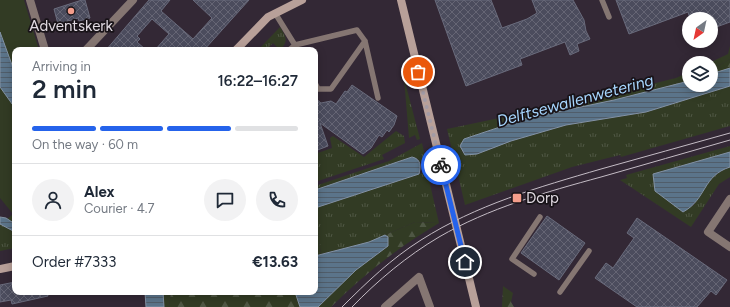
<!DOCTYPE html>
<html lang="en">
<head>
<meta charset="utf-8">
<style>
  :root { --surface:#fff; --page:#f2f2f3; --text:#1f2937; --muted:#747a83; --line:#e0e1e3; --accent:#2563eb }
  body { margin:0; font-family:Figtree,sans-serif; background:var(--page); color:var(--text); height:100vh; display:flex; flex-direction:column; font-size:15px; white-space:nowrap }
  * { box-sizing:border-box; margin:0 }
  p { font-size:13px; color:var(--muted) }
  .icon { flex:none; width:22px; height:22px; fill:none; stroke:currentColor; stroke-width:2; stroke-linecap:round; stroke-linejoin:round }
  .map { position:relative; flex:1; overflow:hidden }
  .details { position:absolute; left:12px; top:47px; width:306px; height:248px; display:flex; flex-direction:column; background:var(--surface); border-radius:8px; box-shadow:0 2px 10px #0003 }
  .details>* { flex:none }
  .needle { width:26px; rotate:213deg }
  .controls { position:absolute; left:682px; top:12px; display:grid; gap:8px }
  .controls a { display:grid; place-items:center; width:36px; height:36px; border-radius:50%; background:var(--surface); box-shadow:0 2px 10px #0003; font-size:20px }
  .pin { position:absolute; display:grid; place-items:center; width:34px; height:34px; color:#fff; margin:-17px; border:2px solid #fff; border-radius:50%; box-shadow:0 1px 4px #0007 }
  .courier { position:absolute; display:grid; place-items:center; width:40px; height:40px; margin:-20px; border:3px solid #2563eb; border-radius:50%; background:#fff; color:#222; box-shadow:0 1px 5px #0007 }
  .summary em { font-style:normal; font-weight:600 }
  .summary div { display:flex; flex-direction:column-reverse }
  .summary { display:flex; align-items:center; justify-content:space-between; height:68px; padding:0 20px }
  h1 { font-size:26px; font-weight:600; line-height:30px }
  .bar { display:grid; grid-template-columns:repeat(4,1fr); gap:6px 4px; align-content:center; height:48px; padding:0 20px }
  .bar i { height:5px; border-radius:3px; background:var(--line) }
  .bar .selected { background:var(--accent) }
  .bar p { grid-column:span 4 }
  .line { display:flex; align-items:center; gap:10px; padding:0 20px; border-top:1px solid var(--line) }
  .line div { flex:1 }
  .round { display:grid; place-items:center; flex:none; width:42px; height:42px; border-radius:21px; background:var(--page) }
  .map>svg:first-child { display:block }
  .grass { fill:url(#grass-tufts) }
  .forest { fill:url(#forest-firs) }
  .park { fill:#323b24 }
  .water { fill:url(#water-rules); stroke:#8392a4 }
  .building { fill:url(#building-cross-hatch); stroke:#696b7c }
  .lines { fill:none; stroke-linecap:round; stroke-linejoin:round }
  .lane { stroke:#857672; stroke-width:5.5 }
  .street { stroke:#857672; stroke-width:8 }
  .secondary { stroke:#b8a099; stroke-width:8 }
  .tram { stroke:#c4bcc5; stroke-width:1 }
  .done { stroke:#a39ba5; stroke-width:4; stroke-dasharray:0 7.2 }
  .route { stroke:#2563eb; stroke-width:5 }
  .poi-dot { fill:#f49d8b; stroke:#181318; stroke-width:1.5 }
  .labels { text-anchor:middle; stroke-width:3.5; stroke-linejoin:round; paint-order:stroke }
  .poi-label { font-size:15px; fill:#e0d9e1; stroke:#181318 }
  .water-label { font-size:16px; font-style:italic; fill:#a6d5fd; stroke:#181318 }
</style>
</head>
<body>
<div class="map">
<svg width="730" height="307" viewBox="0 0 730 307">
  <defs>
    <pattern id="grass-tufts" width="24" height="20" patternUnits="userSpaceOnUse"><rect width="24" height="20" fill="#323b24"/><path d="M3 7l-1-3M5 7V3M7 7l1-3M15 17l-1-3M17 17v-4M19 17l1-3" fill="none" stroke="#4f5744"/></pattern>
    <pattern id="forest-firs" width="22" height="20" patternUnits="userSpaceOnUse"><rect width="22" height="20" fill="#323b24"/><path d="M5 1l3.5 6h-7zM16 11l3.5 6h-7z" fill="#4f5744"/></pattern>
    <pattern id="water-rules" width="6" height="5" patternUnits="userSpaceOnUse"><rect width="6" height="5" fill="#5b748a"/><path d="M0 2.5h6" fill="none" stroke="#505d6a"/></pattern>
    <pattern id="building-cross-hatch" width="8" height="8" patternUnits="userSpaceOnUse"><rect width="8" height="8" fill="#4b4c5d"/><path d="M0 0l8 8M0 8l8-8" fill="none" stroke="#656574"/></pattern>
  </defs>
  <rect width="100%" height="100%" fill="#332835"/>
  <!-- grass -->
  <path class="grass" d="M280,27C286,37 289,41 280,50L273,43L266,50H258Z
    M730,46V59L711,70V63H709L728,54Z
    M689,72V81L614,100L524,119L464,139L460,146L463,153L477,154L511,141L566,125L646,112L730,86V126L621,157L620,155L572,167L465,205L447,129L603,96L676,78Z
    M404,78L420,139L417,140L415,135L409,138Z
    M396,131L404,136L405,143L382,155L384,159L315,182V154L332,148L330,138L333,136L364,157Z
    M422,143L426,160L419,162L418,159L412,157L315,190V186L389,161Z
    M730,146V152L653,174L693,206C704,189 710,174 730,167V177L719,184L691,227L620,180L627,178L626,175Z
    M425,172L429,180L439,223L415,222L369,242L321,254L319,241L315,240V208Z
    M0,224L15,232V248L0,251Z
    M163,292H171L169,307H164Z"/>
  <!-- forest -->
  <path class="forest" d="M730,59V68L711,74V70Z
    M415,222L439,223C399,247 364,274 331,307H318L356,270L388,246L385,236L369,242Z
    M0,225L8,231L12,239L0,240Z
    M315,240L319,241L321,254L315,256Z
    M503,286L513,293L511,302L514,307H502Z
    M171,292H295L300,307H169Z"/>
  <!-- park -->
  <path class="park" d="M0,0H24L39,50H15V227L6,220L13,214L0,198Z"/>
  <!-- water -->
  <path class="water" d="M0,32L15,73V108L0,87Z
    M730,68V86L646,112L566,125L511,141L477,154L465,155L460,146L464,139L524,119L614,100L689,81V85H711V74Z
    M730,152V167C702,176 707,199 683,212L655,191L653,174Z
    M412,157C421,159 421,166 419,174L315,208V190Z
    M0,217L6,218L15,224V232L0,224Z
    M385,235L388,237V246L356,270L318,307H300L295,292H315V256L369,242Z
    M145,292H163L164,307H146Z"/>
  <!-- building -->
  <path class="building" d="M82,0H85L90,18L79,21L78,18L58,24L54,9Z
    M149,0H170L161,11L193,39L212,18L193,0H249L204,50H155L169,34L152,19L137,36L140,39L137,42L146,50H106Z
    M435,0H491L502,28L527,19L537,13L532,0H573L584,20L586,31L590,39L577,44L579,51L570,55L565,42L520,59L522,65L466,86Z
    M616,0H730V22L711,29V19H690L688,12L629,34Z
    M352,85L397,116L394,125L389,132L387,130L382,137L379,135L371,148L363,154L320,123L328,146L315,151V98L321,103L331,101L336,104L345,91L347,92Z
    M547,216L585,243L559,280L521,253Z
    M637,218L727,280L716,295L711,291L697,307H637L595,278L606,263L613,268L624,252L634,238L627,233Z
    M15,282V292H47L48,296L12,304L11,300L0,302V285Z"/>
  <g class="lines">
    <!-- lane -->
    <path class="lane" d="M602,0L609,17
      M275,13L298,50
      M289,50L295,45L357,30L365,41L378,98
      M315,83L318,89H331L365,41
      M534,274L512,259L540,217
      M560,292L589,251"/>
    <!-- street -->
    <path class="street" d="M30,0L45,50
      M86,50L133,0
      M730,199L708,232L730,247
      M385,307L419,277L430,307"/>
    <!-- secondary -->
    <path class="secondary" d="M401,0L476,307
      M236,50L268,17L302,0
      M0,269L15,266"/>
    <!-- tram -->
    <path class="tram" d="M342,307C367,282 391,259 421,240C476,205 539,187 601,169C644,157 687,145 730,133
      M352,307C378,280 407,256 439,237C489,208 546,192 601,177C644,165 687,152 730,140"/>
  </g>
  <g class="lines">
    <!-- done -->
    <path class="done" d="M418,72L441,165"/>
    <!-- route -->
    <path class="route" d="M441,165L465,262"/>
  </g>
  <!-- markers -->
  <g class="poi-dot">
    <circle cx="71" cy="11" r="4"/>
    <rect x="512" y="193" width="10" height="10" rx="2"/>
  </g>
  <g class="labels">
    <!-- poi labels -->
    <g class="poi-label">
      <text x="71" y="31">Adventskerk</text>
      <text x="526" y="203" text-anchor="start">Dorp</text>
    </g>
    <!-- water labels -->
    <g class="water-label">
      <text transform="translate(575 100) rotate(-15)" y="6">Delftsewallenwetering</text>
    </g>
  </g>
</svg>
<div class="controls">
<a><svg class="needle" viewBox="-14 -14 28 28"><path d="M0-13l5 13h-10z" fill="#e53935"/><path d="M0 13l5-13h-10z" fill="#747a83"/></svg></a>
<a><svg class="icon" aria-label="layers" viewBox="0 0 24 24"><path d="M12 4l9 5-9 5-9-5zM3 14l9 5 9-5"/></svg></a>
</div>
<div class="pin" style="left:418px;top:72px;background:#ea580c"><svg class="icon" aria-label="bag" viewBox="0 0 24 24"><path d="M5 8h14l-1 12H6zM9 8a3 3 0 0 1 6 0"/></svg></div>
<div class="pin" style="left:465px;top:262px;background:#1f2937"><svg class="icon" aria-label="home" viewBox="0 0 24 24"><path d="M3 11l9-7 9 7M6 9v11h12V9"/></svg></div>
<div class="courier" style="left:441px;top:165px"><svg class="icon" aria-label="bike" viewBox="0 0 24 24"><circle cx="6" cy="16" r="4"/><circle cx="18" cy="16" r="4"/><path d="M6 16l4-8h5l3 8M10 8l3 8H6M13 5h3"/></svg></div>
<section class="details">
<div class="summary"><div><h1>2 min</h1><p>Arriving in</p></div><em>16:22–16:27</em></div>
<div class="bar"><i class="selected"></i><i class="selected"></i><i class="selected"></i><i></i><p>On the way · 60 m</p></div>
<div class="line" style="height:72px"><a class="round"><svg class="icon" aria-label="person" viewBox="0 0 24 24"><circle cx="12" cy="8" r="4"/><path d="M4 21q1-7 8-7t8 7"/></svg></a><div><b>Alex</b><p>Courier · 4.7</p></div><a class="round"><svg class="icon" aria-label="chat" viewBox="0 0 24 24"><path d="M4 5h16v11H9l-5 4z"/></svg></a><a class="round"><svg class="icon" aria-label="phone" viewBox="0 0 24 24"><path d="M5 4h4l2 5-3 2q2 4 5 5l2-3 5 2v4C11 20 4 13 5 4z"/></svg></a></div>
<div class="line" style="height:52px"><div>Order #7333</div><b>€13.63</b></div>
</section>
</div>
</body>
</html>
